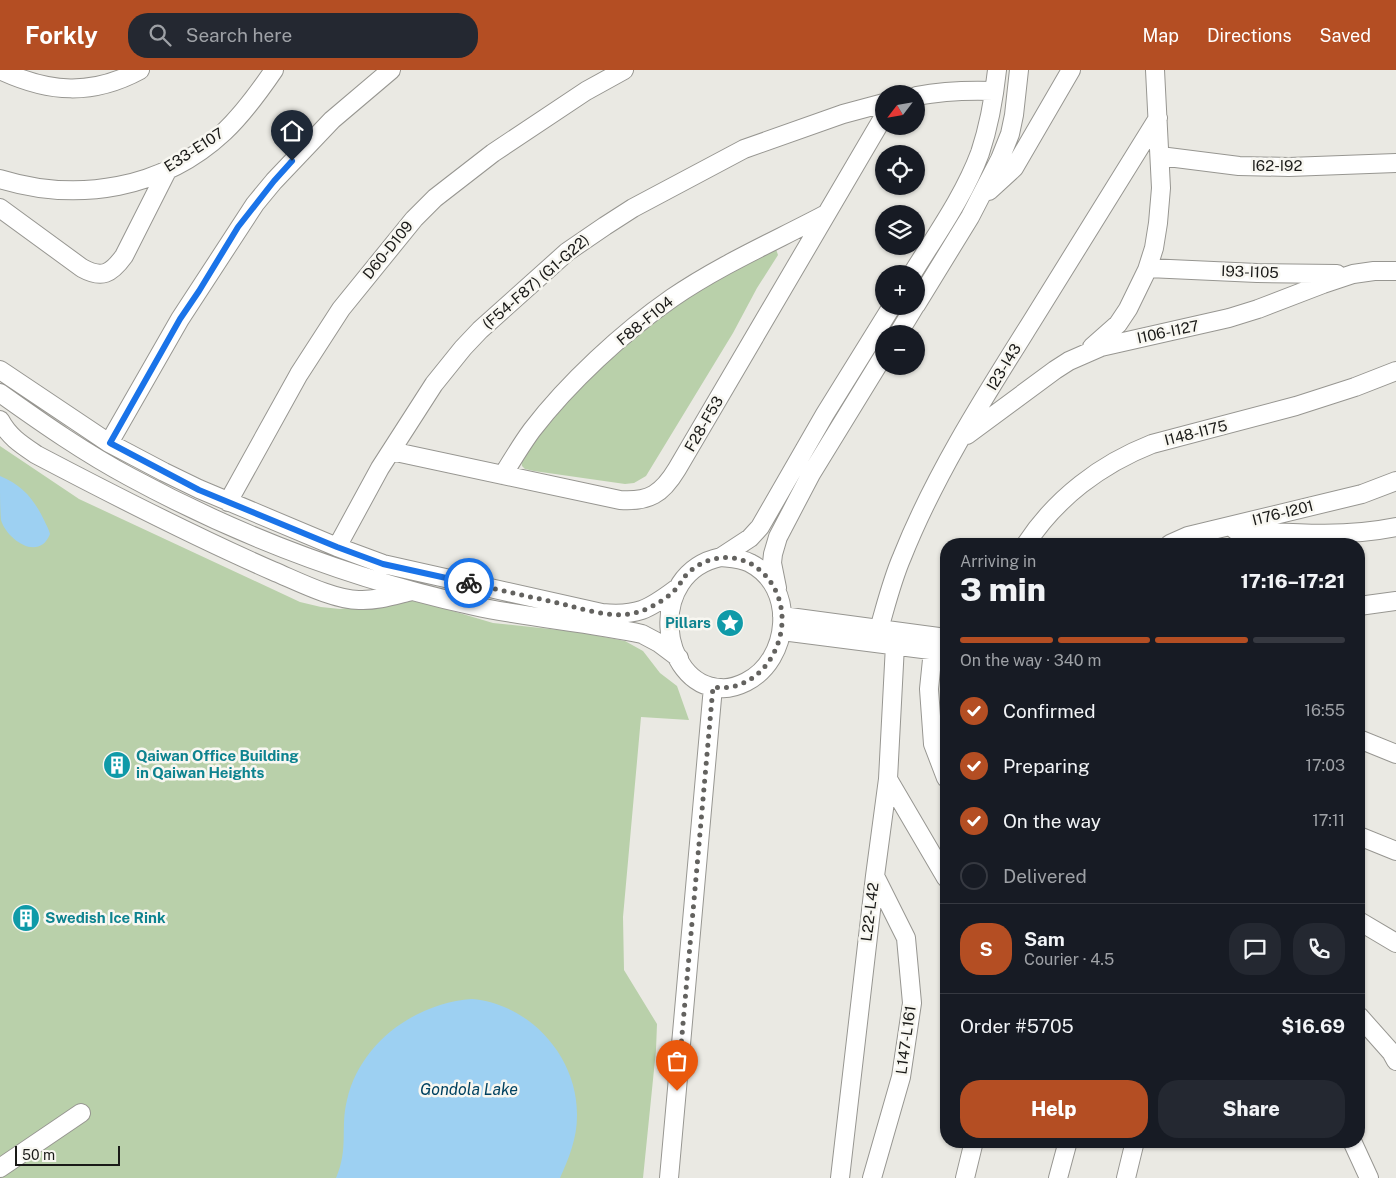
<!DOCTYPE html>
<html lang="en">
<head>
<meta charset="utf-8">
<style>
  :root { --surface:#171b24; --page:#242831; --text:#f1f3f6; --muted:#9ea1a6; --line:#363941; --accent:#b44e23 }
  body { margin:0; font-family:"Public Sans",sans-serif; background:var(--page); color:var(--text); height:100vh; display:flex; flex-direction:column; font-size:19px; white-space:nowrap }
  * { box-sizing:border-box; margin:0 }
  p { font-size:16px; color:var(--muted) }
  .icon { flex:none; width:28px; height:28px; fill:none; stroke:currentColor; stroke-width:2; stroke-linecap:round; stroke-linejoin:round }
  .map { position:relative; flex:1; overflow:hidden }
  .panel { position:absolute; left:940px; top:468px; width:425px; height:610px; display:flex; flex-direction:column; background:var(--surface); border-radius:20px; box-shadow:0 1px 4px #0004 }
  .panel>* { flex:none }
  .needle { width:32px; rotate:239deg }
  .controls { position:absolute; left:875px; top:15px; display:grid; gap:10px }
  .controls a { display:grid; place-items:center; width:50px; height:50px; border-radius:50%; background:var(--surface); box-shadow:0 1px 4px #0004; font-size:25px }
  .scale { position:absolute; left:15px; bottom:12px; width:105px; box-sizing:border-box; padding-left:5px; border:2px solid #1a1a18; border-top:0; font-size:14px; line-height:18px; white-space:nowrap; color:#1a1a18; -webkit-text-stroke:4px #f8f7f1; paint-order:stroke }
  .pin { position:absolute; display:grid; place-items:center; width:42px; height:42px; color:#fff; margin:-51px -21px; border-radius:50% 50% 50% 0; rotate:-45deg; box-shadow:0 0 5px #0007 }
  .pin .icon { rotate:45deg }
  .courier { position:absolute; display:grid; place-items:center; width:50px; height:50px; margin:-25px; border:4px solid #1a73e8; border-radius:50%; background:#fff; color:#222; box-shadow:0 1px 6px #0007 }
  .overview em { font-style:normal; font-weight:800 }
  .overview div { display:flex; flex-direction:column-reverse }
  .overview { display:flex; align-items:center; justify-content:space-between; height:85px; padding:0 20px }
  h1 { font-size:32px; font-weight:800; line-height:38px }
  .bar { display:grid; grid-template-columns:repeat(4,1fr); gap:8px 5px; align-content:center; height:60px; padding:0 20px }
  .bar i { height:6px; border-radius:4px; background:var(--line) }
  .bar .on { background:var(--accent) }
  .bar p { grid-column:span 4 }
  .line { display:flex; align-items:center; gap:12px; padding:0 20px; border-top:1px solid var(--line) }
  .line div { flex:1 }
  .round { display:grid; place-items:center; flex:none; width:52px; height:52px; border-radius:20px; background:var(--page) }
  ol { padding:0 20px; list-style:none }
  li { display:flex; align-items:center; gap:15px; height:55px }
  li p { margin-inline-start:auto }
  li .icon { padding:5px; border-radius:50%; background:var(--accent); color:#fff; stroke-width:4 }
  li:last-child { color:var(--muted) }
  li i { width:28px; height:28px; border:2px solid var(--line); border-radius:50% }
  .cta { display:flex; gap:10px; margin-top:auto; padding:10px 20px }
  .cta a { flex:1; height:58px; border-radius:20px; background:var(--accent); color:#fff; font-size:20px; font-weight:800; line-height:58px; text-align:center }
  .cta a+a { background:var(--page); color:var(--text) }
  header { display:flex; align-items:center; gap:30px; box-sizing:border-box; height:70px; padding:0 25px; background:var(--accent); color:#fff }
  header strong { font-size:24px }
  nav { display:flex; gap:28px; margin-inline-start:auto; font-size:18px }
  .search { width:350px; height:45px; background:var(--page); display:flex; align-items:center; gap:12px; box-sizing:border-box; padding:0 18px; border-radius:20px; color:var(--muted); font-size:19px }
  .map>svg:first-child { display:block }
  .green { fill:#b9d0aa }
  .water { fill:#9dd0f2 }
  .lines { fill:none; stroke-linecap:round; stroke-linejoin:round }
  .minor-casing { stroke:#979691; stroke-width:20 }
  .minor { stroke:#fff; stroke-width:18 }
  .done { stroke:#63625f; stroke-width:5; stroke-dasharray:0 9 }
  .route { stroke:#1a73e8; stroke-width:6 }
  .labels { text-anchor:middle; stroke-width:5; stroke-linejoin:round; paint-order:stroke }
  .street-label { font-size:15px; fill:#1a1a18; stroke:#f8f7f1 }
  .culture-label { font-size:15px; font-weight:bold; fill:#0d838f; stroke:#f8f7f1; text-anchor:start }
  .water-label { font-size:16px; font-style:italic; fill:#004261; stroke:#f8f7f1 }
</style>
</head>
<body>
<header>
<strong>Forkly</strong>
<div class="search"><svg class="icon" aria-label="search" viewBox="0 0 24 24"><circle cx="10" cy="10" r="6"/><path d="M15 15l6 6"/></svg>Search here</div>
<nav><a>Map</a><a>Directions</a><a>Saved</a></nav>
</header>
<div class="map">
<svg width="1396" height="1108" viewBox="0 0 1396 1108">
  <rect width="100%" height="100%" fill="#eae9e3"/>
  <!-- green -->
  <path class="green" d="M776,179L778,185L757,218L733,263L646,406L634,413L625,414L534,401L525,399L522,396L521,390L523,385L564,333L616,281L660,243L723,201Z
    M0,376L79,429L300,532L321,537L340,539L407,530L429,534L493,553L578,562L625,571L643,581L660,603L677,616L689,650L641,647L623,847L624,900L657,954L656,980L643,1108H0Z"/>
  <!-- water -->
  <path class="water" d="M0,406C22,415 34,429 44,450C46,455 49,459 50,464C39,492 7,470 1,450C0,439 0,418 0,406Z
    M472,929C530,934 578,987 577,1046C577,1068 569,1088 560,1108H336C349,1078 340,1058 347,1030C360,973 415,933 472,929Z"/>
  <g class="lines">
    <!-- minor casing -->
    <g class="minor-casing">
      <path id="minor" d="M0,0C49,23 92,26 140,0
        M916,26C943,21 967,20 994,21
        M1160,86L1239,96L1289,97L1396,93
        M0,109C78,133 163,119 224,62C243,44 259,22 274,0
        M989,121L1014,98L1071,0
        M0,138L82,198C102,209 111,204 124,186L168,99
        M1148,198L1257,203L1337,204
        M912,204C936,165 964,126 980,83C989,56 994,28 997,0
        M916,235L970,147L1000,89L1010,64L1014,45L1019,0
        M898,264L915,236
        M1092,277L1118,254L1128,239L1147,200L1154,178L1158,153L1161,118L1155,0
        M0,300L109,373L164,402L199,419L337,477L383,494L602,543C637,546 648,540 676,519
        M0,323C42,353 85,383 130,407C237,465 355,510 474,536C529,548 587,552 642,564L659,573L679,588
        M0,350C9,367 22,375 37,385C115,426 193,466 273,501C297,511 334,530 359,530C377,531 395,525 412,521
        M967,365L1055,300L1069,291L1101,277L1229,248L1258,239L1323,214L1353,204L1374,201H1396
        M109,373L180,249L255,134L274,111L332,50L391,0
        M391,381L620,430C649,432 662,424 677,399L884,46
        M503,405C512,390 521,375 532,360C568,313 623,262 672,228C720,195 775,171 826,144
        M228,432L299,304L341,239L414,149L435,128L493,83L586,21L624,0
        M1235,460C1289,463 1342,468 1396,457
        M1026,474C1056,428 1101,394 1152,374L1296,336L1355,317L1396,301
        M1170,474L1188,466L1362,424L1396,411
        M337,477L380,398L434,314L463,278L480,260L567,182L605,156L633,138L744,79L843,44L884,33
        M721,487C731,488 741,488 750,493C797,517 790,590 746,612C738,616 729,619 720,618C660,615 645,503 721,487Z
        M721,487L750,468L760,457L825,344L892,236
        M777,518L772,493L773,484L778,467L811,404L884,285
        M1359,536L1396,531
        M782,546L946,568
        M879,559C886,535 892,510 902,487C935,404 985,326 1032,251C1074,184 1116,116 1158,48
        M782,561L946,582
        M933,580L929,619L933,674L946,708
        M1359,669L1396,684
        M888,709L946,808
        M1359,766L1396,781
        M1359,851L1396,873
        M1359,946L1391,982L1396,991
        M1352,1071L1369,1108
        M0,1098L81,1043
        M669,1108L713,617
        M840,1108L875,806L888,709L895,575
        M872,1108L901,1007L912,933L906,868L875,806
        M965,1108L974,1071
        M1058,1108L1068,1071
        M1126,1108L1135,1071"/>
    </g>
    <!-- minor -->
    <use href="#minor" class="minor"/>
  </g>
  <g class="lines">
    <!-- done -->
    <path class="done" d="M469,513C500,520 531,527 562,534C583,539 606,547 629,544C645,542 664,531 675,520C680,515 682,509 687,504C707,484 740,481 762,502C776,515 783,534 782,553C780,589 751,623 713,617L677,1021"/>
    <!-- route -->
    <path class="route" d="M292,91L274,111L238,157L199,221L180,249L110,373L199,420L337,477L383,494L469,513"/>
  </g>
  <!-- icons -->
  <defs>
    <g id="sight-disc" transform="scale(1.4375)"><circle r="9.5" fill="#0f9aa8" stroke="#f8f7f1"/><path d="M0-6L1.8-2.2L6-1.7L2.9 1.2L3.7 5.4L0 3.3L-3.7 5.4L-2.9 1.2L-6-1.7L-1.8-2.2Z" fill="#fff"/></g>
    <g id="building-disc" transform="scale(1.4375)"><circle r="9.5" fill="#0f9aa8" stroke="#f8f7f1"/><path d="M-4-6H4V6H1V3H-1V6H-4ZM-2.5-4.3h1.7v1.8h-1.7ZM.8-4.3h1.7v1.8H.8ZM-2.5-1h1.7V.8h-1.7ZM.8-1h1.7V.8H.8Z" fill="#fff"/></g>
  </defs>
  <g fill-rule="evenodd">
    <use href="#sight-disc" x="730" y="553"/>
    <use href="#building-disc" x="117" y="695"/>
    <use href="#building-disc" x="26" y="848"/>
  </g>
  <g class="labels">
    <!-- street labels -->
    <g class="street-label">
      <text transform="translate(194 80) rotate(-33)" y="5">E33-E107</text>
      <text x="1277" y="101">I62-I92</text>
      <text transform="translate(388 180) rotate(-51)" y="5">D60-D109</text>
      <text transform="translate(1250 202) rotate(2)" y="5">I93-I105</text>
      <text transform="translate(536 212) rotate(-41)" y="5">(F54-F87) (G1-G22)</text>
      <text transform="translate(645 251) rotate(-39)" y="5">F88-F104</text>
      <text transform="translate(1168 262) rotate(-12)" y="5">I106-I127</text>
      <text transform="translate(1004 297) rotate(-59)" y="5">I23-I43</text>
      <text transform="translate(704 354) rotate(-60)" y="5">F28-F53</text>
      <text transform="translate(1196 363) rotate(-14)" y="5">I148-I175</text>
      <text transform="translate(1283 443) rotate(-14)" y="5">I176-I201</text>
      <text transform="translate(870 842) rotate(-83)" y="5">L22-L42</text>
      <text transform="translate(906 970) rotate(-82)" y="5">L147-L161</text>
    </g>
    <!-- culture labels -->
    <g class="culture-label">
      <text x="711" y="558" text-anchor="end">Pillars</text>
      <text x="136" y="691">Qaiwan Office Building<tspan x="136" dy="17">in Qaiwan Heights</tspan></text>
      <text x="45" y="853">Swedish Ice Rink</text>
    </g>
    <!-- water labels -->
    <g class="water-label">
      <text x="469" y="1025">Gondola Lake</text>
    </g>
  </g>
</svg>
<div class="controls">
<a><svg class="needle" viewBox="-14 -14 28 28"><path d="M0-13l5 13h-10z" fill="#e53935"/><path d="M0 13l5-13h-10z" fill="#9ea1a6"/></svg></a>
<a><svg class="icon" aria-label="locate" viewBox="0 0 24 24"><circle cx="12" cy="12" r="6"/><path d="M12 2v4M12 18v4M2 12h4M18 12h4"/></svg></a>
<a><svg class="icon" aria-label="layers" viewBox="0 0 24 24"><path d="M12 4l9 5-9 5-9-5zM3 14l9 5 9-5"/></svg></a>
<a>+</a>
<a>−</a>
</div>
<div class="scale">50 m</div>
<div class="pin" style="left:677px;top:1021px;background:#ea580c"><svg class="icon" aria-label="bag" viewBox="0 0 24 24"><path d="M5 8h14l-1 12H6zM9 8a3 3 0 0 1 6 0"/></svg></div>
<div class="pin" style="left:292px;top:91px;background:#1f2937"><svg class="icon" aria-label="home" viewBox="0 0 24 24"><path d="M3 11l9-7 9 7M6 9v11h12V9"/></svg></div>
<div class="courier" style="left:469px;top:513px"><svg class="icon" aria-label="bike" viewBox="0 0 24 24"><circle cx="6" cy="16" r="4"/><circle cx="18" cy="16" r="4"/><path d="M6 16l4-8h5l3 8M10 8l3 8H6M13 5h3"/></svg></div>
<section class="panel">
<div class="overview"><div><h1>3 min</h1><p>Arriving in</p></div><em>17:16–17:21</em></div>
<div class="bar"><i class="on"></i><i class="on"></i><i class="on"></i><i></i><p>On the way · 340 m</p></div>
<ol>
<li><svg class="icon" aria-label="check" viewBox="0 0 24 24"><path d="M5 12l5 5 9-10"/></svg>Confirmed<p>16:55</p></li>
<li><svg class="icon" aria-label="check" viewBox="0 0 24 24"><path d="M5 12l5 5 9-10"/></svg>Preparing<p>17:03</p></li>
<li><svg class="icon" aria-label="check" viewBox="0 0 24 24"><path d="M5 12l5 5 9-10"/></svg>On the way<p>17:11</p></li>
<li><i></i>Delivered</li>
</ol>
<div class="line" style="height:90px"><b class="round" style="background:var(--accent);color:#fff">S</b><div><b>Sam</b><p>Courier · 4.5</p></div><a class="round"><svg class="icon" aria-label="chat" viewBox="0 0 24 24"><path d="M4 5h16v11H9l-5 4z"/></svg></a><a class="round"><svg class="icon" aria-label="phone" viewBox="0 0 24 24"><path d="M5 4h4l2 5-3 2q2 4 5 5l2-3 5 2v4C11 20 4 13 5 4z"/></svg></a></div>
<div class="line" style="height:65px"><div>Order #5705</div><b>$16.69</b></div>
<div class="cta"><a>Help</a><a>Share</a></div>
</section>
</div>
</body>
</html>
